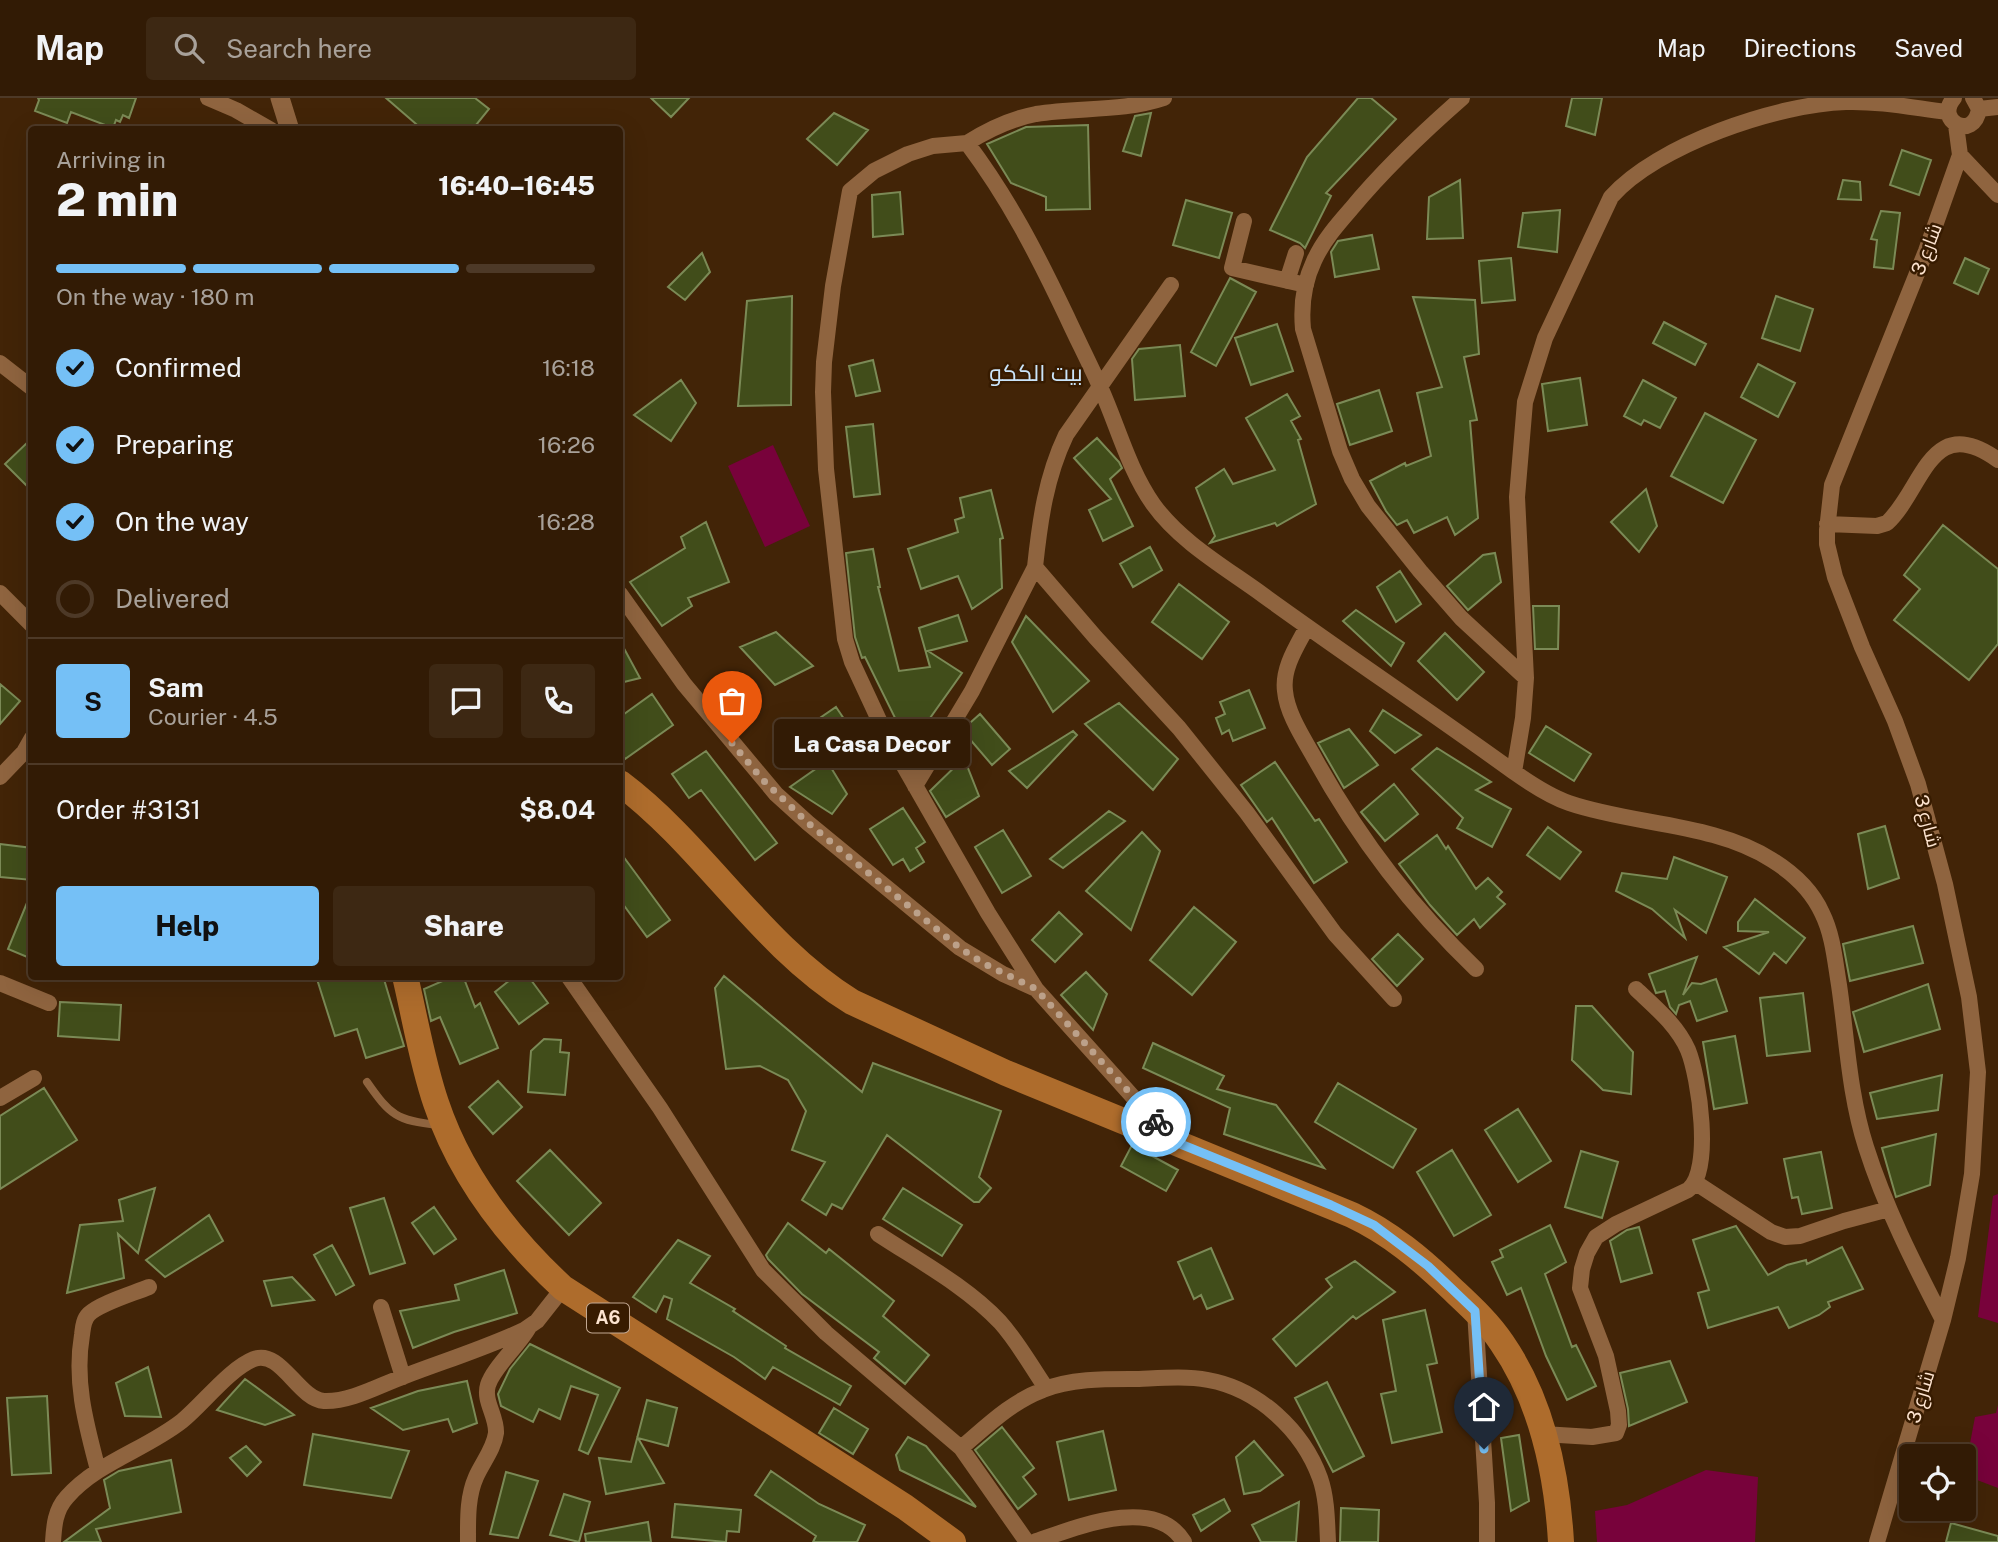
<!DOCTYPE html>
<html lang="en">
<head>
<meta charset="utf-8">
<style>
  :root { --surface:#321b05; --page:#3d2813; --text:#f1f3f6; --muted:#a8a19a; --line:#4d3927; --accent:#75c0f6 }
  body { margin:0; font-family:"Public Sans",Cairo,sans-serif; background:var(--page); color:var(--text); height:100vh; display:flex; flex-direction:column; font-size:26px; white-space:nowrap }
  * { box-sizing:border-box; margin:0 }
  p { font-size:23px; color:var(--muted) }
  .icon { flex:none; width:38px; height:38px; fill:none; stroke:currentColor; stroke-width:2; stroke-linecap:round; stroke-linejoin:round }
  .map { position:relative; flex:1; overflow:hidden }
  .side { position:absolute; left:28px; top:28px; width:595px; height:854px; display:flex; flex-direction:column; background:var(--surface); border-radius:7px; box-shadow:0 7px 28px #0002,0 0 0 2px var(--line) }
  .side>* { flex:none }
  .buttons { position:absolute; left:1899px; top:1346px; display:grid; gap:14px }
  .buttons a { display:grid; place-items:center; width:77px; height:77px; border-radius:7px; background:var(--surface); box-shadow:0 7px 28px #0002,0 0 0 2px var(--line); font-size:35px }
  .pin { position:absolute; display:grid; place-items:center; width:60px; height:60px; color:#fff; margin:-72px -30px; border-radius:50% 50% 50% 0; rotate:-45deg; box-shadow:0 0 7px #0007 }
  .pin .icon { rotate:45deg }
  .courier { position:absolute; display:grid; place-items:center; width:70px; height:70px; margin:-35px; border:5px solid #75c0f6; border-radius:50%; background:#fff; color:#222; box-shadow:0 2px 9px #0007 }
  .bubble { position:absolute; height:49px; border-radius:7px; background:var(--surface); box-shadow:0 7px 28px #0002,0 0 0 2px var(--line); font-size:23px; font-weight:800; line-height:49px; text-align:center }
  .headline em { font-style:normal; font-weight:800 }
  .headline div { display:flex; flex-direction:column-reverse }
  .headline { display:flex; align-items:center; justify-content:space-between; height:119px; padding:0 28px }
  h1 { font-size:46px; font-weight:800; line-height:52px }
  .bar { display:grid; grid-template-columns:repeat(4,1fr); gap:10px 7px; align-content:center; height:84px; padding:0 28px }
  .bar i { height:9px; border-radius:5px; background:var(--line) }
  .bar .on { background:var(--accent) }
  .bar p { grid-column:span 4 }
  .line { display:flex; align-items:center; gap:18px; padding:0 28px; border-top:2px solid var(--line) }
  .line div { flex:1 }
  .round { display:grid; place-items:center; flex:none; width:74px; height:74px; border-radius:7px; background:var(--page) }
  ol { padding:0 28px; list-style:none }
  li { display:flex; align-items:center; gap:21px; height:77px }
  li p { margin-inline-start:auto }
  li .icon { padding:7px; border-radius:50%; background:var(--accent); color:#111; stroke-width:4 }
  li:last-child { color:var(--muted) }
  li i { width:38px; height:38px; border:4px solid var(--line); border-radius:50% }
  .cta { display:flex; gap:14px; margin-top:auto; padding:14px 28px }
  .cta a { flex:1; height:80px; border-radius:7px; background:var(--accent); color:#111; font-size:28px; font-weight:800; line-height:80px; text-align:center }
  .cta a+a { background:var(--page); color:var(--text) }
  header { display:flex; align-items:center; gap:42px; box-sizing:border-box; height:98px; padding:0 35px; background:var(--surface); border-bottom:2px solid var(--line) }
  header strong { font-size:33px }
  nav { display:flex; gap:38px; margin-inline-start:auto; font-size:24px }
  .search { width:490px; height:63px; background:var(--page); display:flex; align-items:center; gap:18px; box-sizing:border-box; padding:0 24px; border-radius:7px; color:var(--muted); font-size:26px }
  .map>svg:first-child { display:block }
  .green { fill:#78023b }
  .building { fill:#414d1a; stroke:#7b8a56; stroke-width:2 }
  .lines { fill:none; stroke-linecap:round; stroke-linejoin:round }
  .service { stroke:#8f643f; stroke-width:8 }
  .minor { stroke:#8f643f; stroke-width:16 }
  .tertiary { stroke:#8f643f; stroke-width:19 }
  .trunk { stroke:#ae6c2c; stroke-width:26 }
  .done { stroke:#bca18a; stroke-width:7; stroke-dasharray:0 12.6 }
  .route { stroke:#75c0f6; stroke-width:9 }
  .labels { text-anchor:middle; stroke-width:5; stroke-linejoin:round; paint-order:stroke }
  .shield { fill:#371b00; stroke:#c2a892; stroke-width:2 }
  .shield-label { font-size:18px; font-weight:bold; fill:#fde4d0 }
  .street-label { font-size:19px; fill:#fde4d0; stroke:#371b00 }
  .quarter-label { font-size:23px; fill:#cbe5fa; stroke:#371b00 }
</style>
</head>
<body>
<header>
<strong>Map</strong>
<div class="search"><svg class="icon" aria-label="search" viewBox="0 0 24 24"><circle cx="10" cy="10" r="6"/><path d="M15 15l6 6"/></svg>Search here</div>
<nav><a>Map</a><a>Directions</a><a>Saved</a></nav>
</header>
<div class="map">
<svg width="1998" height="1444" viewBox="0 0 1998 1444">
  <rect width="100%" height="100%" fill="#422407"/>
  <!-- green -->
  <path class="green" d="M773,347L810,428L765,449L728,368Z
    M1998,1096V1225L1978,1219L1993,1098Z
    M1998,1307V1390L1964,1377L1975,1319L1996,1315Z
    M1706,1372L1758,1379L1755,1444H1597L1595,1413L1627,1407Z"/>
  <!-- building -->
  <path class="building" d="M38,0H136L129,20L123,17L120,24L116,22L113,30L71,14L67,25L35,13L39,2Z
    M386,0H475L489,11L472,32H423Z
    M651,0H689L671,19Z
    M1358,0H1371L1396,21L1326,95L1331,98L1305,150L1300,145L1270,132L1307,59Z
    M1572,0H1602L1595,37L1566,28Z
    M834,15L868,32L837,67L807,41Z
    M1151,15L1141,58L1123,53L1135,18Z
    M1088,27L1090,111L1046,112V99L1011,85L987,46L1026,29Z
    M1902,52L1931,62L1919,97L1890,87Z
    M1460,82L1463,140L1427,141L1429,99Z
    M1843,82L1860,84L1861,102L1838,101Z
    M900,94L903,136L873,139L872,97Z
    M1186,102L1232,115L1219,160L1173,147Z
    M1560,112L1557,154L1518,149L1523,115Z
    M1881,113L1900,115L1893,171L1874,169L1877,142L1871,141Z
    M1372,137L1379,171L1335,179L1331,154L1338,143Z
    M702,155L710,174L685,202L668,189Z
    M1511,160L1515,202L1482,205L1479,163Z
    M1965,160L1989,171L1978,196L1954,185Z
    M1230,180L1256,194L1216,268L1191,254Z
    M792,198L791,307L738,308L747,203Z
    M1776,198L1813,211L1800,253L1762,240Z
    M1413,199L1475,202L1479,256L1464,259L1477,322L1470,323L1478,420L1455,437L1447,419L1414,435L1407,422L1397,427L1386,413L1370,383L1405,365L1406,368L1431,358L1417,295L1442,289Z
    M1664,224L1706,246L1695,267L1653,245Z
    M1277,226L1293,273L1251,287L1235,240Z
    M1180,247L1185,298L1135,302L1132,261L1139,251Z
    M873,262L880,293L856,298L849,268Z
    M1758,266L1795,285L1778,319L1741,299Z
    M1580,280L1587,327L1548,333L1542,286Z
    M681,282L696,305L671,343L634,317Z
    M1643,282L1676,300L1660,330L1644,322L1641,327L1624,318Z
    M1379,292L1392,333L1350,347L1337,306Z
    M1287,296L1300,318L1291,323L1301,341L1298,342L1316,406L1277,428L1275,425L1210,445L1215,438L1196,390L1224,371L1233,386L1275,372L1246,320Z
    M1705,315L1756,342L1723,405L1671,378Z
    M873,326L880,396L854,399L846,329Z
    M32,340V393L5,366Z
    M1097,340L1119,364L1122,370L1110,381L1133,428L1103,443L1089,412L1111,401L1074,360Z
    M1646,391L1657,428L1639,454L1611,424Z
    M991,392L1003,440L1000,441L1002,490L972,511L958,478L921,491L908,451L958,434L955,422L964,419L960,400Z
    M706,424L729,484L688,500L692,508L662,528L630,484L685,450L681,439Z
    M1943,427L1998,471V546L1969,582L1894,522L1920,491L1904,477Z
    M1150,449L1162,472L1133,489L1120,466Z
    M873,451L880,489H878L899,573L930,569L919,530L958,517L967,543L928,553L962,575L930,620L898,626L865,559L862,560L855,539L846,455Z
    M1495,455L1501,484L1468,512L1447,488L1483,457Z
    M1400,473L1421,506L1396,524L1377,489Z
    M1179,486L1229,524L1202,561L1152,524Z
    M1533,508H1559L1558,551H1535Z
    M1356,512L1404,545L1391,568L1343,523Z
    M1026,518L1089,583L1053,614L1012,544Z
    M776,534L813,568L775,587L740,549Z
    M1445,535L1484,574L1457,602L1418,563Z
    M620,543L640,580L620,585Z
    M0,586L20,603L0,626Z
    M1249,592L1265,630L1233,643L1229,632L1222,636L1216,620L1225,616L1220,604Z
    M652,596L673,627L625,661L620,653V619Z
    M1119,605L1178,661L1153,692L1085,626Z
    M836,609L863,649L840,664L814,624Z
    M1383,612L1421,637L1395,655L1370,633Z
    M980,616L1010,651L992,667L962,632Z
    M1546,628L1591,656L1574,683L1529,655Z
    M1349,631L1378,667L1344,690L1318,645Z
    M1073,633L1077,637L1027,690L1009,673Z
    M1437,650L1491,684L1476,692L1511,711L1492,749L1457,730L1463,720L1412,671Z
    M706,653L777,745L755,762L701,692L689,700L672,676Z
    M964,660L979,698L946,719L930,693Z
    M827,663L847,696L832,716L790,689Z
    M1275,664L1315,723L1319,721L1347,764L1314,785L1272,720L1267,724L1241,687Z
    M1394,686L1418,716L1385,743L1361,714Z
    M903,710L925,744L916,750L924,764L910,773L903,761L893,767L870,731Z
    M1109,713L1125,723L1063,770L1050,761Z
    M1885,728L1899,780L1868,791L1858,736Z
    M1548,729L1581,754L1560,781L1527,757Z
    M1003,732L1031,778L1002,795L975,749Z
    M1142,734L1160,753L1131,832L1086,793Z
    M1437,737L1446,751L1448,748L1476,791L1488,780L1502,794L1497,799L1505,806L1480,830L1474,821L1457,837L1430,807L1399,766Z
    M0,746L32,750V782L0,779Z
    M620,754L670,822L647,839L620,802Z
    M1674,759L1727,779L1706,835L1675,812L1685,840L1652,811L1616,793L1622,775L1667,781Z
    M31,795H32V861L8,851Z
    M1755,801L1805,840L1786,865L1774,855L1759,876L1724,849L1769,834L1738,833V824Z
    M1194,809L1236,844L1192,897L1150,862Z
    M1059,814L1082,836L1055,864L1032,842Z
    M1913,828L1923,865L1850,883L1843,846Z
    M1398,836L1423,861L1397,888L1372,861Z
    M1697,859L1683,897L1692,885L1701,886L1716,881L1727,913L1697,923L1690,903L1679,907L1676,916L1670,909L1665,893L1656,895L1649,876Z
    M1086,874L1107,896L1093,932L1061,897Z
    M316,878H383L404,948L366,960L357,931L335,938Z
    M454,878H463L475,909L480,905L498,950L460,966L440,919L431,923L424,891Z
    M515,878H528L548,905L519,926L495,894Z
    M724,878L862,994L873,965L1001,1013L979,1079L991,1090L979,1104H974L887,1037L842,1111L832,1106L826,1117L802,1102L825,1064L792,1052L806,1013L788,982L760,968L726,971L715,890Z
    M1928,886L1940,931L1864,954L1853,914Z
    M1803,895L1810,953L1767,958L1760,900Z
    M60,904L121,907L119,942L58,938Z
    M1576,908H1592L1633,954L1631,996L1603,992L1572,962Z
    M1735,938L1747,1005L1714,1011L1703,944Z
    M544,941L561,942L560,954L569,955L565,997L528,994L531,953Z
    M1153,945L1224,978L1217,991L1276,1007L1324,1070L1224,1036L1230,1010L1143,970Z
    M1942,977L1938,1012L1877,1021L1870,995Z
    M498,983L522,1009L493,1036L469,1009Z
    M1338,985L1416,1031L1393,1070L1315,1024Z
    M44,990L77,1042L0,1091V1018Z
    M1518,1011L1551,1063L1518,1084L1485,1032Z
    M1936,1036L1930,1087L1896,1099L1882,1050Z
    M1132,1047L1178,1072L1166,1093L1121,1068Z
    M550,1052L601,1105L569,1137L517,1083Z
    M1452,1052L1491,1117L1454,1138L1417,1074Z
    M1581,1053L1618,1064L1602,1120L1565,1109Z
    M1821,1054L1832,1110L1802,1116L1798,1099L1792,1100L1784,1061Z
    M155,1090L138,1155L118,1136L124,1180L67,1195L80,1127L123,1123L119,1102Z
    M903,1090L962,1127L942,1158L883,1121Z
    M384,1100L405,1165L370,1176L350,1110Z
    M434,1109L456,1141L434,1156L412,1125Z
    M209,1117L223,1143L165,1179L146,1162Z
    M788,1125L826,1155L829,1151L894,1203L883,1218L929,1257L905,1286L874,1260L879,1254L802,1196L768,1161L766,1157Z
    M1550,1127L1566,1164L1545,1176L1572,1249L1576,1247L1596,1288L1567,1302L1546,1258L1521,1190L1507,1197L1492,1164L1503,1159L1500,1152Z
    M1736,1128L1768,1177L1787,1167L1806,1162L1807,1166L1842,1149L1863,1191L1828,1204L1830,1209L1819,1217L1789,1230L1778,1209L1708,1230L1698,1195L1709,1192L1693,1142Z
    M1639,1129L1652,1175L1621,1184L1610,1143L1627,1132Z
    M678,1142L710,1158L690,1185L735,1211L733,1213L786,1248L785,1250L851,1288L840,1307L773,1269L765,1281L734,1259L667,1221L672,1201L664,1198L656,1214L633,1199Z
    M332,1147L354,1187L336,1197L314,1157Z
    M1211,1150L1233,1201L1207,1211L1201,1197L1194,1201L1178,1164Z
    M1355,1163L1395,1194L1356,1221L1353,1218L1296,1268L1273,1241L1332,1189L1326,1181Z
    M504,1172L517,1215L454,1234L413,1250L400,1213L459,1202L455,1187Z
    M292,1179L314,1202L272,1208L264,1183Z
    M1425,1212L1437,1265L1427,1267L1442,1334L1392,1345L1381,1296L1396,1293L1383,1222Z
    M530,1246L620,1290L588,1356L579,1352L598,1297L571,1288L560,1321L539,1311L533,1324L501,1308L498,1296L510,1271Z
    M1670,1263L1687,1304L1629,1328L1628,1311L1620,1275Z
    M148,1269L161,1319L125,1318L116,1285Z
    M245,1281L294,1317L265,1327L217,1312Z
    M467,1283L477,1325L453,1334L448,1321L403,1332L371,1310L418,1293Z
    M1327,1284L1364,1358L1333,1374L1295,1300Z
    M47,1298L51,1375L12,1377L7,1300Z
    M647,1302L677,1310L668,1348L638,1340L664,1385L606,1396L599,1360L631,1364Z
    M834,1310L868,1331L853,1356L819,1335Z
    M1002,1329L1034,1370L1023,1379L1036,1396L1018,1411L975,1352Z
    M1103,1333L1116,1392L1069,1402L1057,1344Z
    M313,1336L409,1353L391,1400L304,1387Z
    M1519,1337L1529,1403L1511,1413L1501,1340Z
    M908,1339L926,1348L976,1409L900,1372L896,1357Z
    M1254,1343L1283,1377L1260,1393L1244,1396L1236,1359Z
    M246,1348L261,1364L247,1378L230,1360Z
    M171,1362L181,1414L96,1431L101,1444H64L110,1410L104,1382L119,1373Z
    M771,1373L819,1406L865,1427L857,1444H813L816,1438L755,1397Z
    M506,1374L538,1383L518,1440L490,1436Z
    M564,1396L590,1404L579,1444L550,1437Z
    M1224,1401L1230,1413L1201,1433L1193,1417Z
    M1299,1404L1296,1444H1261L1252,1427Z
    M675,1406L741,1412L739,1434L727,1433L726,1444L672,1439Z
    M1341,1410L1379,1412L1378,1444H1340Z
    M648,1424L651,1444H586L585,1436Z
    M1951,1425L1998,1438V1444H1946Z"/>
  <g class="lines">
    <!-- service -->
    <path class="service" d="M367,984C390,1017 397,1023 438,1027"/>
    <!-- minor -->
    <path class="minor" d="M208,0L236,12L271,32
      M1462,0C1422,35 1385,70 1351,111C1337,127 1323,143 1314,163C1304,184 1301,209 1303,231L1340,353L1352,381L1368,408L1420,473L1461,520L1526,580
      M1954,0C1934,23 1974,44 1979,11L1973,0
      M1979,11L1998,9
      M967,45C989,31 1010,21 1036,16C1080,9 1122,14 1164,0
      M1960,57L1998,97
      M1244,123L1232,170L1306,187
      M1287,183L1296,155
      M1171,187L1066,337C1046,379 1040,422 1035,469L1096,540L1179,630L1247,715L1335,836L1394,901
      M0,265L32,290
      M1827,426L1877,428L1887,425C1924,390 1930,313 1998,362
      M0,495L32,527
      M620,496L684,586L776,696L808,725L960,850L1003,876L1036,891
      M1307,529C1297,548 1282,570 1285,593C1287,616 1304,641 1315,661C1358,739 1411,809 1476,871
      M0,679L24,654L32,640
      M915,688L972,593L1035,469
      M568,878L660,1010L763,1172L826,1235L961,1350L1027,1444
      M0,885L49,905
      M0,1000L34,980
      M1168,1038L1036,891L988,815L885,635L852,564L845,541L826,371L823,294L824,264L833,188L850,93L874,73L908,56L933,48L967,45C1009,101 1037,156 1067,219C1078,243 1090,266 1101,291C1118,329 1129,372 1153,406C1180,444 1226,470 1263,497C1346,557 1431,614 1514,674
      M1696,1085L1771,1134L1785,1139L1800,1138L1844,1123L1889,1111
      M878,1136C919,1163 966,1188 1000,1224C1018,1244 1031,1268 1046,1290
      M381,1209L403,1279
      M1475,1213L1487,1405V1444
      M1943,1222C1914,1166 1885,1109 1866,1049C1849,996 1847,941 1839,887C1835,863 1833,837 1822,815C1812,793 1793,775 1772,762C1715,725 1633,727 1569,705C1549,698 1531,686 1514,674L1523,620L1526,580L1517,399L1525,304L1545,240L1611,99C1657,47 1777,6 1846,4C1880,3 1914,10 1947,14
      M1543,1336L1592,1339L1616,1335L1619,1327L1618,1313L1606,1258L1580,1190L1582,1171L1587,1155L1596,1139L1616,1126L1688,1092C1713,1073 1699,979 1688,952C1677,927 1655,909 1636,891
      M961,1350C987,1328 1011,1304 1043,1292C1071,1280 1109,1281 1139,1281C1162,1280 1186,1278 1208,1282C1259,1291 1303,1333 1320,1380C1327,1400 1327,1423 1328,1444
      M98,1372C86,1326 74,1284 82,1237C83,1230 83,1222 89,1216C101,1205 132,1196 149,1189
      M53,1444C54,1428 55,1412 67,1399C98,1364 145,1352 182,1323C203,1306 229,1271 254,1261C281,1251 298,1301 324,1303C351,1304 380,1287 405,1278C444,1263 486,1250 524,1232L537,1223L563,1190
      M468,1444C468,1423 467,1399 476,1379C482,1365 494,1351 496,1335C497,1318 483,1303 488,1287C493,1270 519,1247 529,1229
      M1034,1444C1075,1430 1155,1396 1184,1444
      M1877,1444L1943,1222L1958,1160L1972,1076L1978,974L1969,899L1945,786L1918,686L1895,623L1862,549L1835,479L1827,446V432L1832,387L1926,153L1960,57L1956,27"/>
    <!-- tertiary -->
    <path class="tertiary" d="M280,0L290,32"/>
    <!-- trunk -->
    <path class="trunk" d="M620,685C705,749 760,847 852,904L1006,975L1352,1117C1390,1135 1421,1161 1451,1190C1469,1207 1488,1224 1502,1245C1542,1303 1557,1375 1561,1444
      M405,878C415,920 422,964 436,1005C460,1077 508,1139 563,1190L905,1409L953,1444"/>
  </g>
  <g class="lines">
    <!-- done -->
    <path class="done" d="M732,645L762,681L808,725L917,815L960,850L983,865L1036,891L1156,1024"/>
    <!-- route -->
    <path class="route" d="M1156,1024L1173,1043L1331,1107L1374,1127L1428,1168L1475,1213L1484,1351"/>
  </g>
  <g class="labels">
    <!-- shield labels -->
    <rect class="shield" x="587" y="1205.5" width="42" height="29" rx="5"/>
    <g class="shield-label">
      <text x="608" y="1226">A6</text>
    </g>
    <!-- street labels -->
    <g class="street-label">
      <text transform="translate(1926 151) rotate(-69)" y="7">شارع 3</text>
      <text transform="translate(1928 723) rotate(75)" y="7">شارع 3</text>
      <text transform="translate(1920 1299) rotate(-73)" y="7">شارع 3</text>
    </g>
    <!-- quarter labels -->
    <g class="quarter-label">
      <text x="1036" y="283">بيت الككو</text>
    </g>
  </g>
</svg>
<div class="buttons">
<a><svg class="icon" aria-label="locate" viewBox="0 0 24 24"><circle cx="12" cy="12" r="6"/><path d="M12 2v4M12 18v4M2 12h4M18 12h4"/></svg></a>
</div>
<div class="pin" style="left:732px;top:645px;background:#ea580c"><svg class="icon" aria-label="bag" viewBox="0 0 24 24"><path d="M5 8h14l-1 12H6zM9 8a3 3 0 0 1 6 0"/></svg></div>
<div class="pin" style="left:1484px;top:1351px;background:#1f2937"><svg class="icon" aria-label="home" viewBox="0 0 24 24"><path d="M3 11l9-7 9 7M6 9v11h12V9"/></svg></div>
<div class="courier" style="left:1156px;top:1024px"><svg class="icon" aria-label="bike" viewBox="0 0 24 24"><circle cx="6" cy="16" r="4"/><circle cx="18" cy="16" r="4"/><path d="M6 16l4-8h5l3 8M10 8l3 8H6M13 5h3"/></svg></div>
<div class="bubble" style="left:774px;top:621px;width:196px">La Casa Decor</div>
<section class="side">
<div class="headline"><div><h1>2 min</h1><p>Arriving in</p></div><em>16:40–16:45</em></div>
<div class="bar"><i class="on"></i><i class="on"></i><i class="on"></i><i></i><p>On the way · 180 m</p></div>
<ol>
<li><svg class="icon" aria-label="check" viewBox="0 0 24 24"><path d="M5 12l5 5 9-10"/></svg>Confirmed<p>16:18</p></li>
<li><svg class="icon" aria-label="check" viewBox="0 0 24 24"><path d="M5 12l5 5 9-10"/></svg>Preparing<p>16:26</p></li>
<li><svg class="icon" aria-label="check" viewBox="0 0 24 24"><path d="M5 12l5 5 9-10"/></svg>On the way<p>16:28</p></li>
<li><i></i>Delivered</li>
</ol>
<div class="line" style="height:126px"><b class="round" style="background:var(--accent);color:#111">S</b><div><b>Sam</b><p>Courier · 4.5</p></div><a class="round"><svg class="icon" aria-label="chat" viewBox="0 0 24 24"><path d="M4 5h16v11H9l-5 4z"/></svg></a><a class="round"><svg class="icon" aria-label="phone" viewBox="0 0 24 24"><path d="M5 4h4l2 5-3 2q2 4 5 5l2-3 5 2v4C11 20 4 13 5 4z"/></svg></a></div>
<div class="line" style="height:91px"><div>Order #3131</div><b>$8.04</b></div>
<div class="cta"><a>Help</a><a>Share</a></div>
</section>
</div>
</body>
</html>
